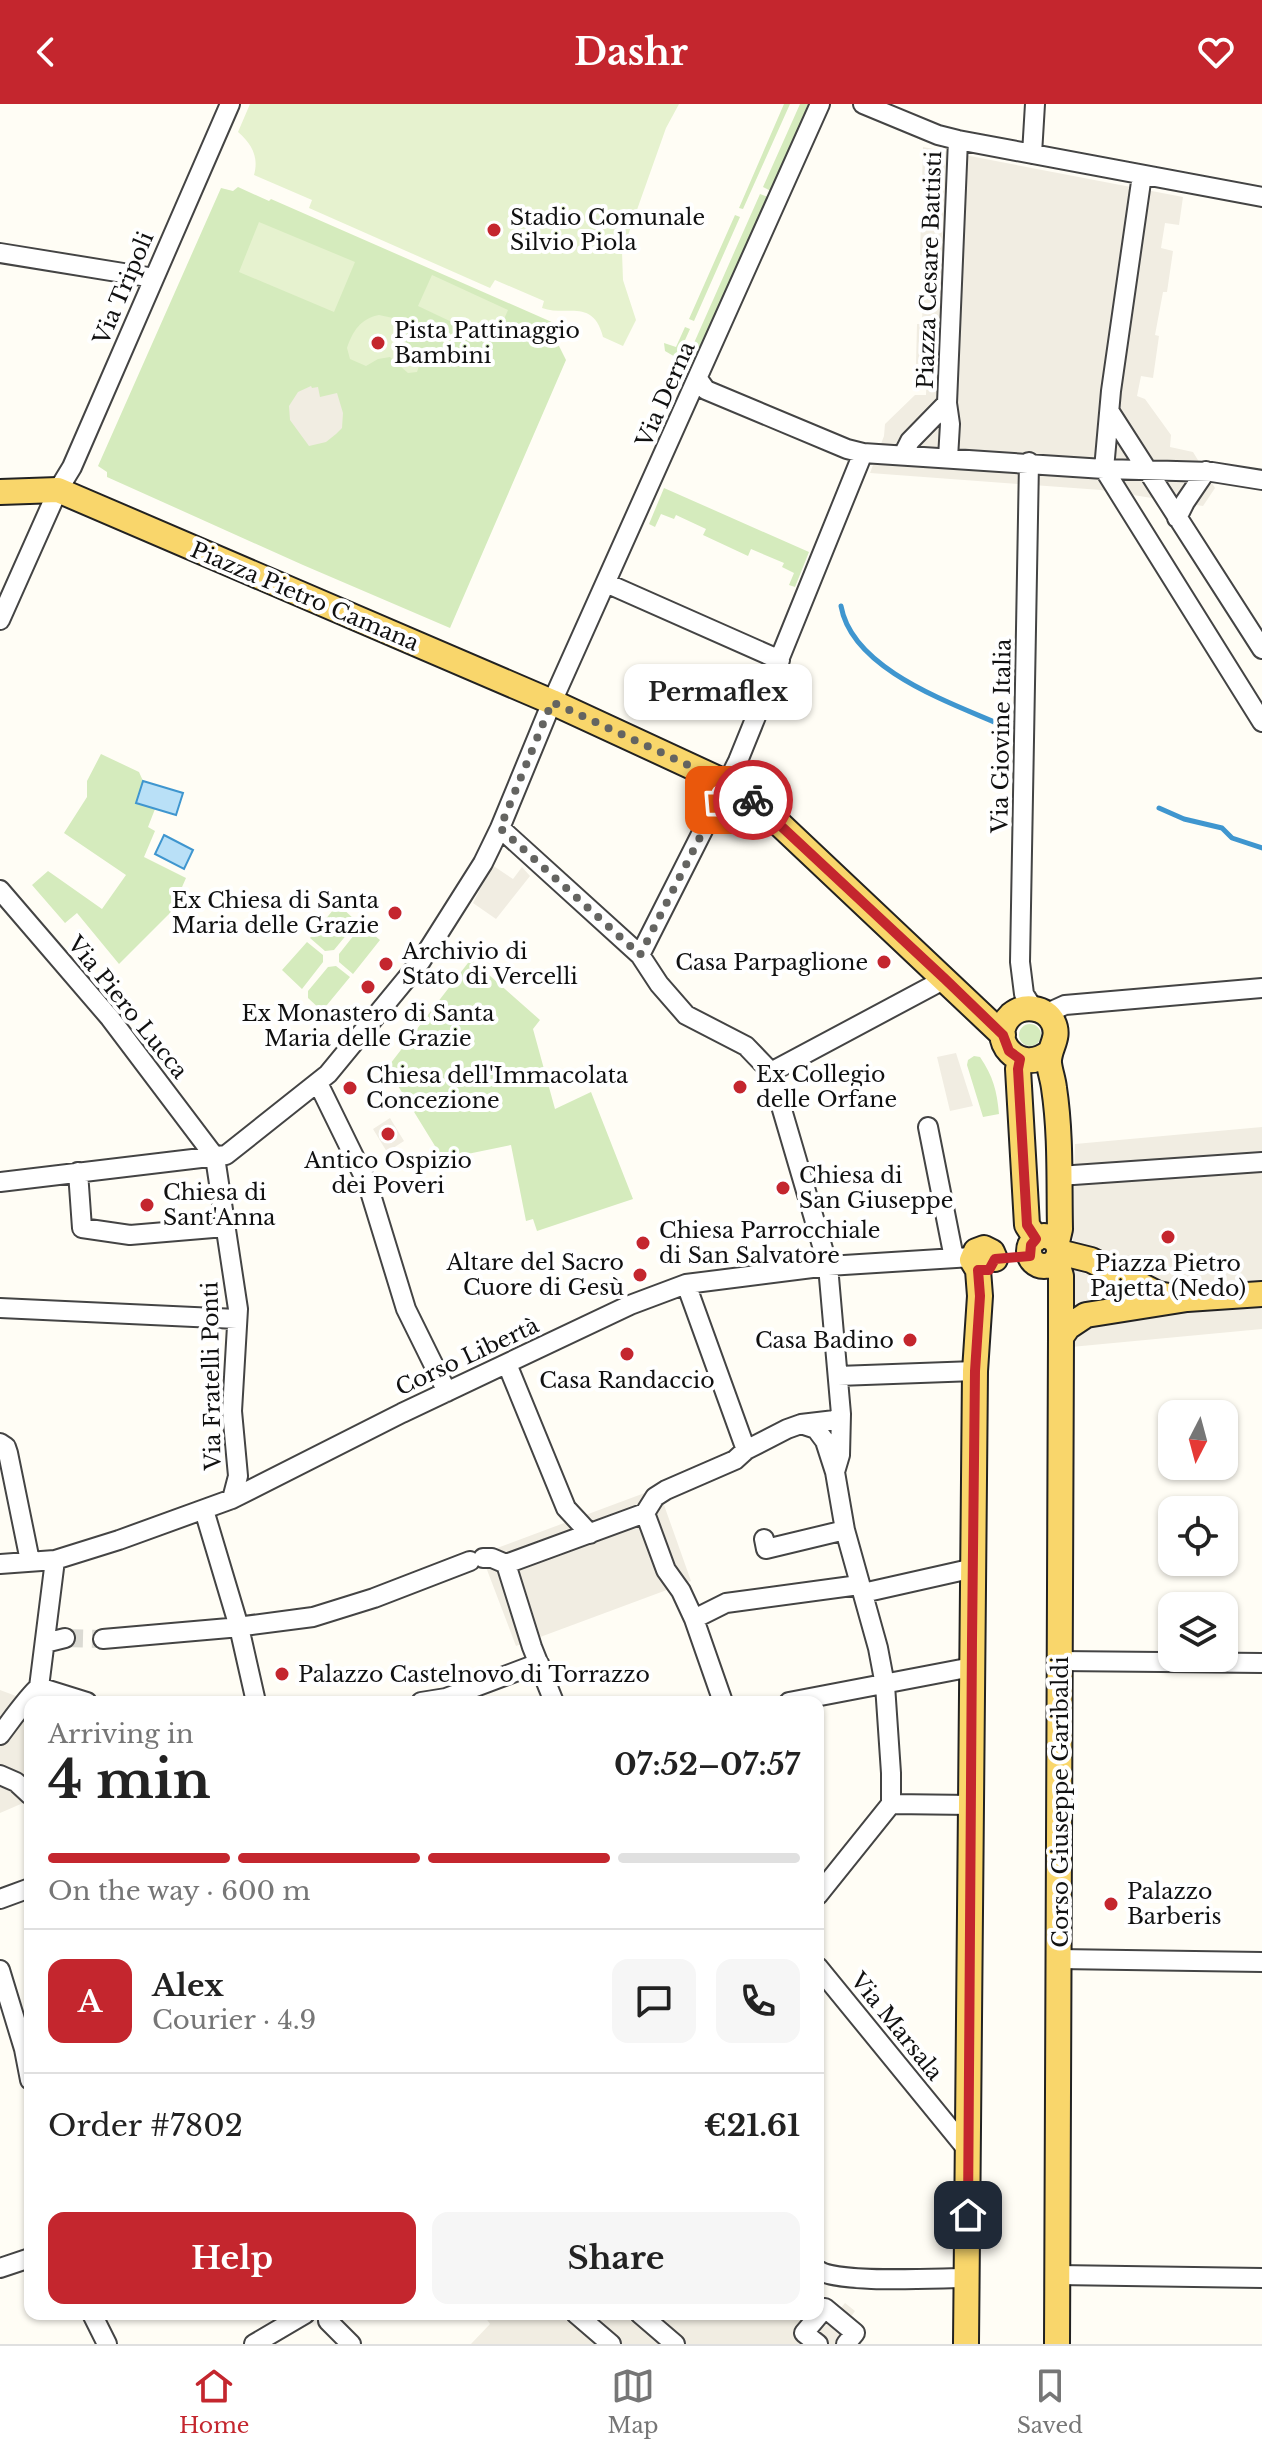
<!DOCTYPE html>
<html lang="en">
<head>
<meta charset="utf-8">
<style>
  :root { --surface:#fff; --page:#f6f6f6; --text:#222; --muted:#767676; --line:#e0e0e0; --accent:#c4262e }
  body { margin:0; font-family:"Libre Baskerville",serif; background:var(--page); color:var(--text); height:100vh; display:flex; flex-direction:column; font-size:30px; white-space:nowrap }
  * { box-sizing:border-box; margin:0 }
  p { font-size:26px; color:var(--muted) }
  .icon { flex:none; width:44px; height:44px; fill:none; stroke:currentColor; stroke-width:2; stroke-linecap:round; stroke-linejoin:round }
  .map { position:relative; flex:1; overflow:hidden }
  .drawer { position:absolute; left:24px; top:1592px; width:800px; height:624px; display:flex; flex-direction:column; background:var(--surface); border-radius:16px; box-shadow:0 2px 6px #0004 }
  .drawer>* { flex:none }
  .needle { width:52px; rotate:186deg }
  .fabs { position:absolute; left:1158px; top:1296px; display:grid; gap:16px }
  .fabs a { display:grid; place-items:center; width:80px; height:80px; border-radius:16px; background:var(--surface); box-shadow:0 2px 6px #0004; font-size:40px }
  .pin { position:absolute; display:grid; place-items:center; width:68px; height:68px; color:#fff; margin:-34px; border-radius:16px; box-shadow:0 4px 12px #0006 }
  .courier { position:absolute; display:grid; place-items:center; width:80px; height:80px; margin:-40px; border:6px solid #c4262e; border-radius:50%; background:#fff; color:#222; box-shadow:0 2px 10px #0007 }
  .bubble { position:absolute; height:56px; border-radius:16px; background:var(--surface); box-shadow:0 2px 6px #0004; font-size:26px; font-weight:700; line-height:56px; text-align:center }
  .headline em { font-style:normal; font-weight:700 }
  .headline div { display:flex; flex-direction:column-reverse }
  .headline { display:flex; align-items:center; justify-content:space-between; height:136px; padding:0 24px }
  h1 { font-size:52px; font-weight:700; line-height:60px }
  .bar { display:grid; grid-template-columns:repeat(4,1fr); gap:12px 8px; align-content:center; height:96px; padding:0 24px }
  .bar i { height:10px; border-radius:6px; background:var(--line) }
  .bar .selected { background:var(--accent) }
  .bar p { grid-column:span 4 }
  .line { display:flex; align-items:center; gap:20px; padding:0 24px; border-top:2px solid var(--line) }
  .line div { flex:1 }
  .round { display:grid; place-items:center; flex:none; width:84px; height:84px; border-radius:16px; background:var(--page) }
  .primary-button { display:flex; gap:16px; margin-top:auto; padding:16px 24px }
  .primary-button a { flex:1; height:92px; border-radius:16px; background:var(--accent); color:#fff; font-size:32px; font-weight:700; line-height:92px; text-align:center }
  .primary-button a+a { background:var(--page); color:var(--text) }
  header { display:flex; justify-content:space-between; align-items:center; height:104px; padding:0 24px; background:var(--accent); color:#fff; font-size:36px; font-weight:700 }
  .menu { display:flex; justify-content:space-around; align-items:center; height:112px; border-top:2px solid var(--line); background:var(--surface); font-size:22px; color:var(--muted) }
  .menu a { display:grid; justify-items:center; gap:4px }
  .menu .selected { color:var(--accent) }
  .map>svg:first-child { display:block }
  .green { fill:#d5ebbd }
  .pitch { fill:#e6f2cf }
  .plaza { fill:#f1ede2 }
  .water { fill:#b9e0f7; stroke:#3f96cf; stroke-width:2 }
  .lines { fill:none; stroke-linecap:round; stroke-linejoin:round }
  .stream { stroke:#3f96cf; stroke-width:5 }
  .minor-tunnel { stroke:#dbdad3; stroke-width:18; stroke-dasharray:18 9; stroke-linecap:butt }
  .minor-casing { stroke:#444; stroke-width:22 }
  .major-casing { stroke:#222; stroke-width:28 }
  .minor { stroke:#fff; stroke-width:18 }
  .major { stroke:#f9d66b; stroke-width:24 }
  .done { stroke:#646461; stroke-width:8; stroke-dasharray:0 14.4 }
  .route { stroke:#c4262e; stroke-width:10 }
  .poi-dot { fill:#c4262e; stroke:#fff; stroke-width:3 }
  .labels { text-anchor:middle; stroke-width:8; stroke-linejoin:round; paint-order:stroke }
  .poi-label { font-size:22px; fill:#111; stroke:#fff; text-anchor:start }
  .street-label { font-size:22px; fill:#111; stroke:#fff }
</style>
</head>
<body>
<header><svg class="icon" aria-label="back" viewBox="0 0 24 24"><path d="M15 5l-7 7 7 7"/></svg>Dashr<svg class="icon" aria-label="heart" viewBox="0 0 24 24"><path d="M12 20l-8-8c-3-5 5-10 8-4 3-6 11-1 8 4z"/></svg></header>
<div class="map">
<svg width="1262" height="2240" viewBox="0 0 1262 2240">
  <rect width="100%" height="100%" fill="#fffdf5"/>
  <!-- green -->
  <path class="green" d="M784,0H790L743,105L739,104Z
    M800,0H810L771,87L763,83Z
    M238,83L269,97L271,95L554,219V232L566,256L450,524L303,461L107,373V368L98,362L221,84L233,87Z
    M760,90L768,93L695,261L686,257Z
    M735,111L740,113L694,217L689,215Z
    M685,223L690,225L677,254L665,247L664,239L676,243Z
    M664,384L809,448L795,483L789,481L794,469L782,463L784,459L751,445L748,452L703,431L706,425L676,411L674,415L661,410L655,423L649,420Z
    M101,650L139,668L143,677L137,699L155,705L148,723L155,727L144,753L186,774L171,808L119,860L77,809L65,819L32,781L48,767L102,805L126,771L64,729L87,693V677Z
    M338,800L357,818L334,846L325,847L310,834Z
    M362,821L380,836L353,870L339,858V850Z
    M307,838L323,851V858L302,885L282,866Z
    M471,855L540,916L533,925L555,1005L591,988L633,1095L537,1127L533,1115L526,1117L511,1041L443,1055L387,964Z
    M336,862L350,873L322,907L308,894V887L328,863Z
    M1019 931a11 11 0 1 1 22 0a11 11 0 1 1-22 0Z
    M974,952L980,953C993,972 997,987 999,1010L983,1013L967,961L968,956Z"/>
  <!-- pitch -->
  <path class="pitch" d="M250,0H679L666,24L622,148L623,176L636,216L623,242L603,233C593,194 567,213 542,204L544,197L495,176L490,184L309,104L312,96L254,71C259,53 252,40 238,28Z
    M259,118L355,158L334,208L239,168Z
    M432,171L508,206L494,238L418,202Z
    M379,211L393,214L419,262L417,268L408,269L390,253L378,255L366,262L350,255L347,244C353,227 360,215 379,211Z"/>
  <!-- plaza -->
  <path class="plaza" d="M923,43L1183,93L1179,121L1165,119L1161,144L1173,147L1167,188H1163L1155,231L1159,232L1153,274L1141,272L1137,292L1145,295L1171,331L1170,343L1193,348L1215,384L1203,402L1101,386L870,369L884,332L885,320L915,291H926L927,260H916L917,220H922L924,152L920,151L921,115L933,114L934,81H922Z
    M311,282L312,284L318,283L320,293L337,289L343,309L342,324L336,330L326,338L309,342L290,316L289,302L298,288Z
    M492,761L513,775L522,763L530,772L496,815L473,799Z
    M956,949L973,1002L950,1007L937,953Z
    M390,1014L404,1037L387,1048L373,1025Z
    M1262,1023V1225L1071,1243L1075,1040Z
    M658,1384L691,1477L516,1542L481,1450Z
    M0,1586L32,1598L30,1696L0,1709Z
    M818,2193L837,2209L845,2199L855,2207L848,2217L866,2231L859,2240H471L490,2220L483,2210H518L523,2215L529,2210H818Z"/>
  <!-- water -->
  <path class="water" d="M143,677L183,689L176,711L136,699Z
    M164,731L193,746L184,765L155,750Z"/>
  <g class="lines">
    <!-- stream -->
    <path class="stream" d="M841,502C852,565 949,598 999,620
      M1159,704L1184,715L1222,724L1232,734L1262,744"/>
    <!-- minor-tunnel -->
    <path class="minor-tunnel" d="M65,1534L103,1535"/>
    <!-- minor casing -->
    <g class="minor-casing">
      <path id="minor" d="M863,0L938,31L958,36L1262,93
        M1032,50L1035,0
        M0,149L154,174
        M698,275L706,286L847,345L863,349L1104,365L1212,368L1262,376
        M1110,308L1262,545
        M903,351L910,337L947,299
        M948,354L950,320L947,299L958,36
        M1029,358L1020,858L1024,890L1033,904
        M1104,365L1262,618
        M1104,365L1111,287L1142,71
        M1177,414L1185,398L1206,367
        M606,479L780,556
        M0,516L58,386L72,363L230,0
        M500,724L640,851L659,880L686,911L746,942L771,968L828,1162L841,1310L840,1351L835,1368
        M0,786L110,914L215,1053L238,1205L232,1307L238,1372L232,1395
        M640,851L738,657L863,349
        M1050,913L1054,906L1065,901L1262,884
        M771,968L945,875
        M318,979L368,1081L406,1205L447,1288
        M928,1023L954,1154
        M78,1068L82,1124L130,1131L225,1123
        M1059,1072L1262,1058
        M0,1078L226,1051L328,970L421,857L483,759L500,724L552,598L820,0
        M686,1180L746,1346
        M0,1204L237,1215
        M507,1260L566,1404L590,1430
        M838,1272L975,1267
        M801,1320L816,1325L825,1337L835,1368L845,1426L878,1544L885,1581L891,1669V1700L818,1791
        M0,1339L6,1343L8,1349L30,1457
        M204,1406L239,1523L256,1598
        M645,1409L655,1393L666,1386L735,1356L746,1346L787,1325L801,1320L835,1316L841,1310
        M645,1409L666,1466L681,1487L694,1515L723,1598
        M764,1435L766,1445L845,1426
        M483,1454H492L506,1460
        M0,1460L55,1456L119,1436L232,1395L402,1309L630,1201L686,1180L828,1162L972,1153
        M506,1460L645,1409
        M506,1460L532,1543L554,1598
        M863,1489L974,1464
        M694,1515L726,1499L859,1481
        M103,1535L229,1524L313,1513L374,1494L470,1457
        M45,1539L65,1534
        M1060,1557L1262,1559
        M39,1583L87,1598
        M421,1598L446,1594L539,1559
        M789,1598L972,1563
        M0,1631C10,1618 28,1592 39,1583L55,1456
        M0,1671L16,1678L30,1691
        M891,1700L972,1701
        M0,1795L30,1784
        M1059,1855L1262,1858
        M818,1863L970,2049
        M0,1866L24,1945L30,1976
        M0,2164L30,2154
        M818,2166C838,2180 937,2174 966,2174
        M1058,2171L1262,2174
        M92,2210L107,2240
        M328,2210V2217L351,2240
        M576,2210L611,2240
        M640,2210L675,2240
        M254,2240L305,2210
        M818,2240L804,2229L825,2204L855,2229L846,2240"/>
    </g>
    <!-- major casing -->
    <g class="major-casing">
      <path id="major" d="M0,388L58,386L552,598L727,679L752,694L1003,931
        M1050,948C1020,973 986,935 1011,911C1024,900 1045,903 1053,918C1061,934 1048,944 1049,959C1050,968 1053,975 1054,984C1061,1030 1059,1078 1060,1125L1057,1138
        M1020,955L1018,965L1027,1121L1036,1135
        M1029 1147a15 15 0 1 1 30 0a15 15 0 1 1-30 0Z
        M1059,1148L1091,1156L1158,1190L1179,1194
        M1056,1156L1061,1172V1233L1057,2240
        M1061,1233L1068,1223L1086,1211L1187,1195L1262,1190
        M966,2240L975,1267L980,1192L978,1166L972,1156L976,1147L984,1144L992,1148L995,1155"/>
    </g>
    <!-- minor -->
    <use href="#minor" class="minor"/>
    <!-- major -->
    <use href="#major" class="major"/>
  </g>
  <g class="lines">
    <!-- done -->
    <path class="done" d="M719,696L640,851L500,724L552,598L727,679L753,696"/>
    <!-- route -->
    <path class="route" d="M753,696L945,875L1003,931L1009,947L1020,955L1018,965L1027,1121L1036,1135L1031,1141L1030,1152L995,1155L989,1166H978L980,1192L975,1267L972,1536L968,2111"/>
  </g>
  <!-- markers -->
  <g class="poi-dot">
    <circle cx="494" cy="126" r="8"/>
    <circle cx="378" cy="239" r="8"/>
    <circle cx="395" cy="809" r="8"/>
    <circle cx="884" cy="858" r="8"/>
    <circle cx="386" cy="860" r="8"/>
    <circle cx="368" cy="883" r="8"/>
    <circle cx="740" cy="983" r="8"/>
    <circle cx="350" cy="984" r="8"/>
    <circle cx="388" cy="1030" r="8"/>
    <circle cx="783" cy="1084" r="8"/>
    <circle cx="147" cy="1101" r="8"/>
    <circle cx="1168" cy="1133" r="8"/>
    <circle cx="643" cy="1139" r="8"/>
    <circle cx="640" cy="1171" r="8"/>
    <circle cx="910" cy="1236" r="8"/>
    <circle cx="627" cy="1250" r="8"/>
    <circle cx="282" cy="1570" r="8"/>
    <circle cx="1111" cy="1800" r="8"/>
  </g>
  <g class="labels">
    <!-- poi labels -->
    <g class="poi-label">
      <text x="510" y="121">Stadio Comunale<tspan x="510" dy="25">Silvio Piola</tspan></text>
      <text x="394" y="234">Pista Pattinaggio<tspan x="394" dy="25">Bambini</tspan></text>
      <text x="379" y="804" text-anchor="end">Ex Chiesa di Santa<tspan x="379" dy="25">Maria delle Grazie</tspan></text>
      <text x="402" y="855">Archivio di<tspan x="402" dy="25">Stato di Vercelli</tspan></text>
      <text x="868" y="866" text-anchor="end">Casa Parpaglione</text>
      <text x="368" y="917" text-anchor="middle">Ex Monastero di Santa<tspan x="368" dy="25">Maria delle Grazie</tspan></text>
      <text x="756" y="978">Ex Collegio<tspan x="756" dy="25">delle Orfane</tspan></text>
      <text x="366" y="979">Chiesa dell'Immacolata<tspan x="366" dy="25">Concezione</tspan></text>
      <text x="388" y="1064" text-anchor="middle">Antico Ospizio<tspan x="388" dy="25">dei Poveri</tspan></text>
      <text x="799" y="1079">Chiesa di<tspan x="799" dy="25">San Giuseppe</tspan></text>
      <text x="163" y="1096">Chiesa di<tspan x="163" dy="25">Sant'Anna</tspan></text>
      <text x="659" y="1134">Chiesa Parrocchiale<tspan x="659" dy="25">di San Salvatore</tspan></text>
      <text x="624" y="1166" text-anchor="end">Altare del Sacro<tspan x="624" dy="25">Cuore di Gesù</tspan></text>
      <text x="1168" y="1167" text-anchor="middle">Piazza Pietro<tspan x="1168" dy="25">Pajetta (Nedo)</tspan></text>
      <text x="894" y="1244" text-anchor="end">Casa Badino</text>
      <text x="627" y="1284" text-anchor="middle">Casa Randaccio</text>
      <text x="298" y="1578">Palazzo Castelnovo di Torrazzo</text>
      <text x="1127" y="1795">Palazzo<tspan x="1127" dy="25">Barberis</tspan></text>
    </g>
    <!-- street labels -->
    <g class="street-label">
      <text transform="translate(929 166) rotate(-88)" y="8">Piazza Cesare Battisti</text>
      <text transform="translate(123 184) rotate(-67)" y="8">Via Tripoli</text>
      <text transform="translate(665 290) rotate(-66)" y="8">Via Derna</text>
      <text transform="translate(305 492) rotate(23)" y="8">Piazza Pietro Camana</text>
      <text transform="translate(1001 632) rotate(-89)" y="8">Via Giovine Italia</text>
      <text transform="translate(128 903) rotate(51)" y="8">Via Piero Lucca</text>
      <text transform="translate(467 1252) rotate(-25)" y="8">Corso Libertà</text>
      <text transform="translate(211 1272) rotate(-91)" y="8">Via Fratelli Ponti</text>
      <text transform="translate(1060 1698) rotate(-90)" y="8">Corso Giuseppe Garibaldi</text>
      <text transform="translate(897 1922) rotate(51)" y="8">Via Marsala</text>
    </g>
  </g>
</svg>
<div class="fabs">
<a><svg class="needle" viewBox="-14 -14 28 28"><path d="M0-13l5 13h-10z" fill="#e53935"/><path d="M0 13l5-13h-10z" fill="#767676"/></svg></a>
<a><svg class="icon" aria-label="locate" viewBox="0 0 24 24"><circle cx="12" cy="12" r="6"/><path d="M12 2v4M12 18v4M2 12h4M18 12h4"/></svg></a>
<a><svg class="icon" aria-label="layers" viewBox="0 0 24 24"><path d="M12 4l9 5-9 5-9-5zM3 14l9 5 9-5"/></svg></a>
</div>
<div class="pin" style="left:719px;top:696px;background:#ea580c"><svg class="icon" aria-label="bag" viewBox="0 0 24 24"><path d="M5 8h14l-1 12H6zM9 8a3 3 0 0 1 6 0"/></svg></div>
<div class="pin" style="left:968px;top:2111px;background:#1f2937"><svg class="icon" aria-label="home" viewBox="0 0 24 24"><path d="M3 11l9-7 9 7M6 9v11h12V9"/></svg></div>
<div class="courier" style="left:753px;top:696px"><svg class="icon" aria-label="bike" viewBox="0 0 24 24"><circle cx="6" cy="16" r="4"/><circle cx="18" cy="16" r="4"/><path d="M6 16l4-8h5l3 8M10 8l3 8H6M13 5h3"/></svg></div>
<div class="bubble" style="left:624px;top:560px;width:188px">Permaflex</div>
<section class="drawer">
<div class="headline"><div><h1>4 min</h1><p>Arriving in</p></div><em>07:52–07:57</em></div>
<div class="bar"><i class="selected"></i><i class="selected"></i><i class="selected"></i><i></i><p>On the way · 600 m</p></div>
<div class="line" style="height:144px"><b class="round" style="background:var(--accent);color:#fff">A</b><div><b>Alex</b><p>Courier · 4.9</p></div><a class="round"><svg class="icon" aria-label="chat" viewBox="0 0 24 24"><path d="M4 5h16v11H9l-5 4z"/></svg></a><a class="round"><svg class="icon" aria-label="phone" viewBox="0 0 24 24"><path d="M5 4h4l2 5-3 2q2 4 5 5l2-3 5 2v4C11 20 4 13 5 4z"/></svg></a></div>
<div class="line" style="height:104px"><div>Order #7802</div><b>€21.61</b></div>
<div class="primary-button"><a>Help</a><a>Share</a></div>
</section>
</div>
<nav class="menu">
<a class="selected"><svg class="icon" aria-label="home" viewBox="0 0 24 24"><path d="M3 11l9-7 9 7M6 9v11h12V9"/></svg>Home</a>
<a><svg class="icon" aria-label="map" viewBox="0 0 24 24"><path d="M3 6l6-2 6 2 6-2v14l-6 2-6-2-6 2zM9 4v14M15 6v14"/></svg>Map</a>
<a><svg class="icon" aria-label="saved" viewBox="0 0 24 24"><path d="M7 4h10v16l-5-4-5 4z"/></svg>Saved</a>
</nav>
</body>
</html>
